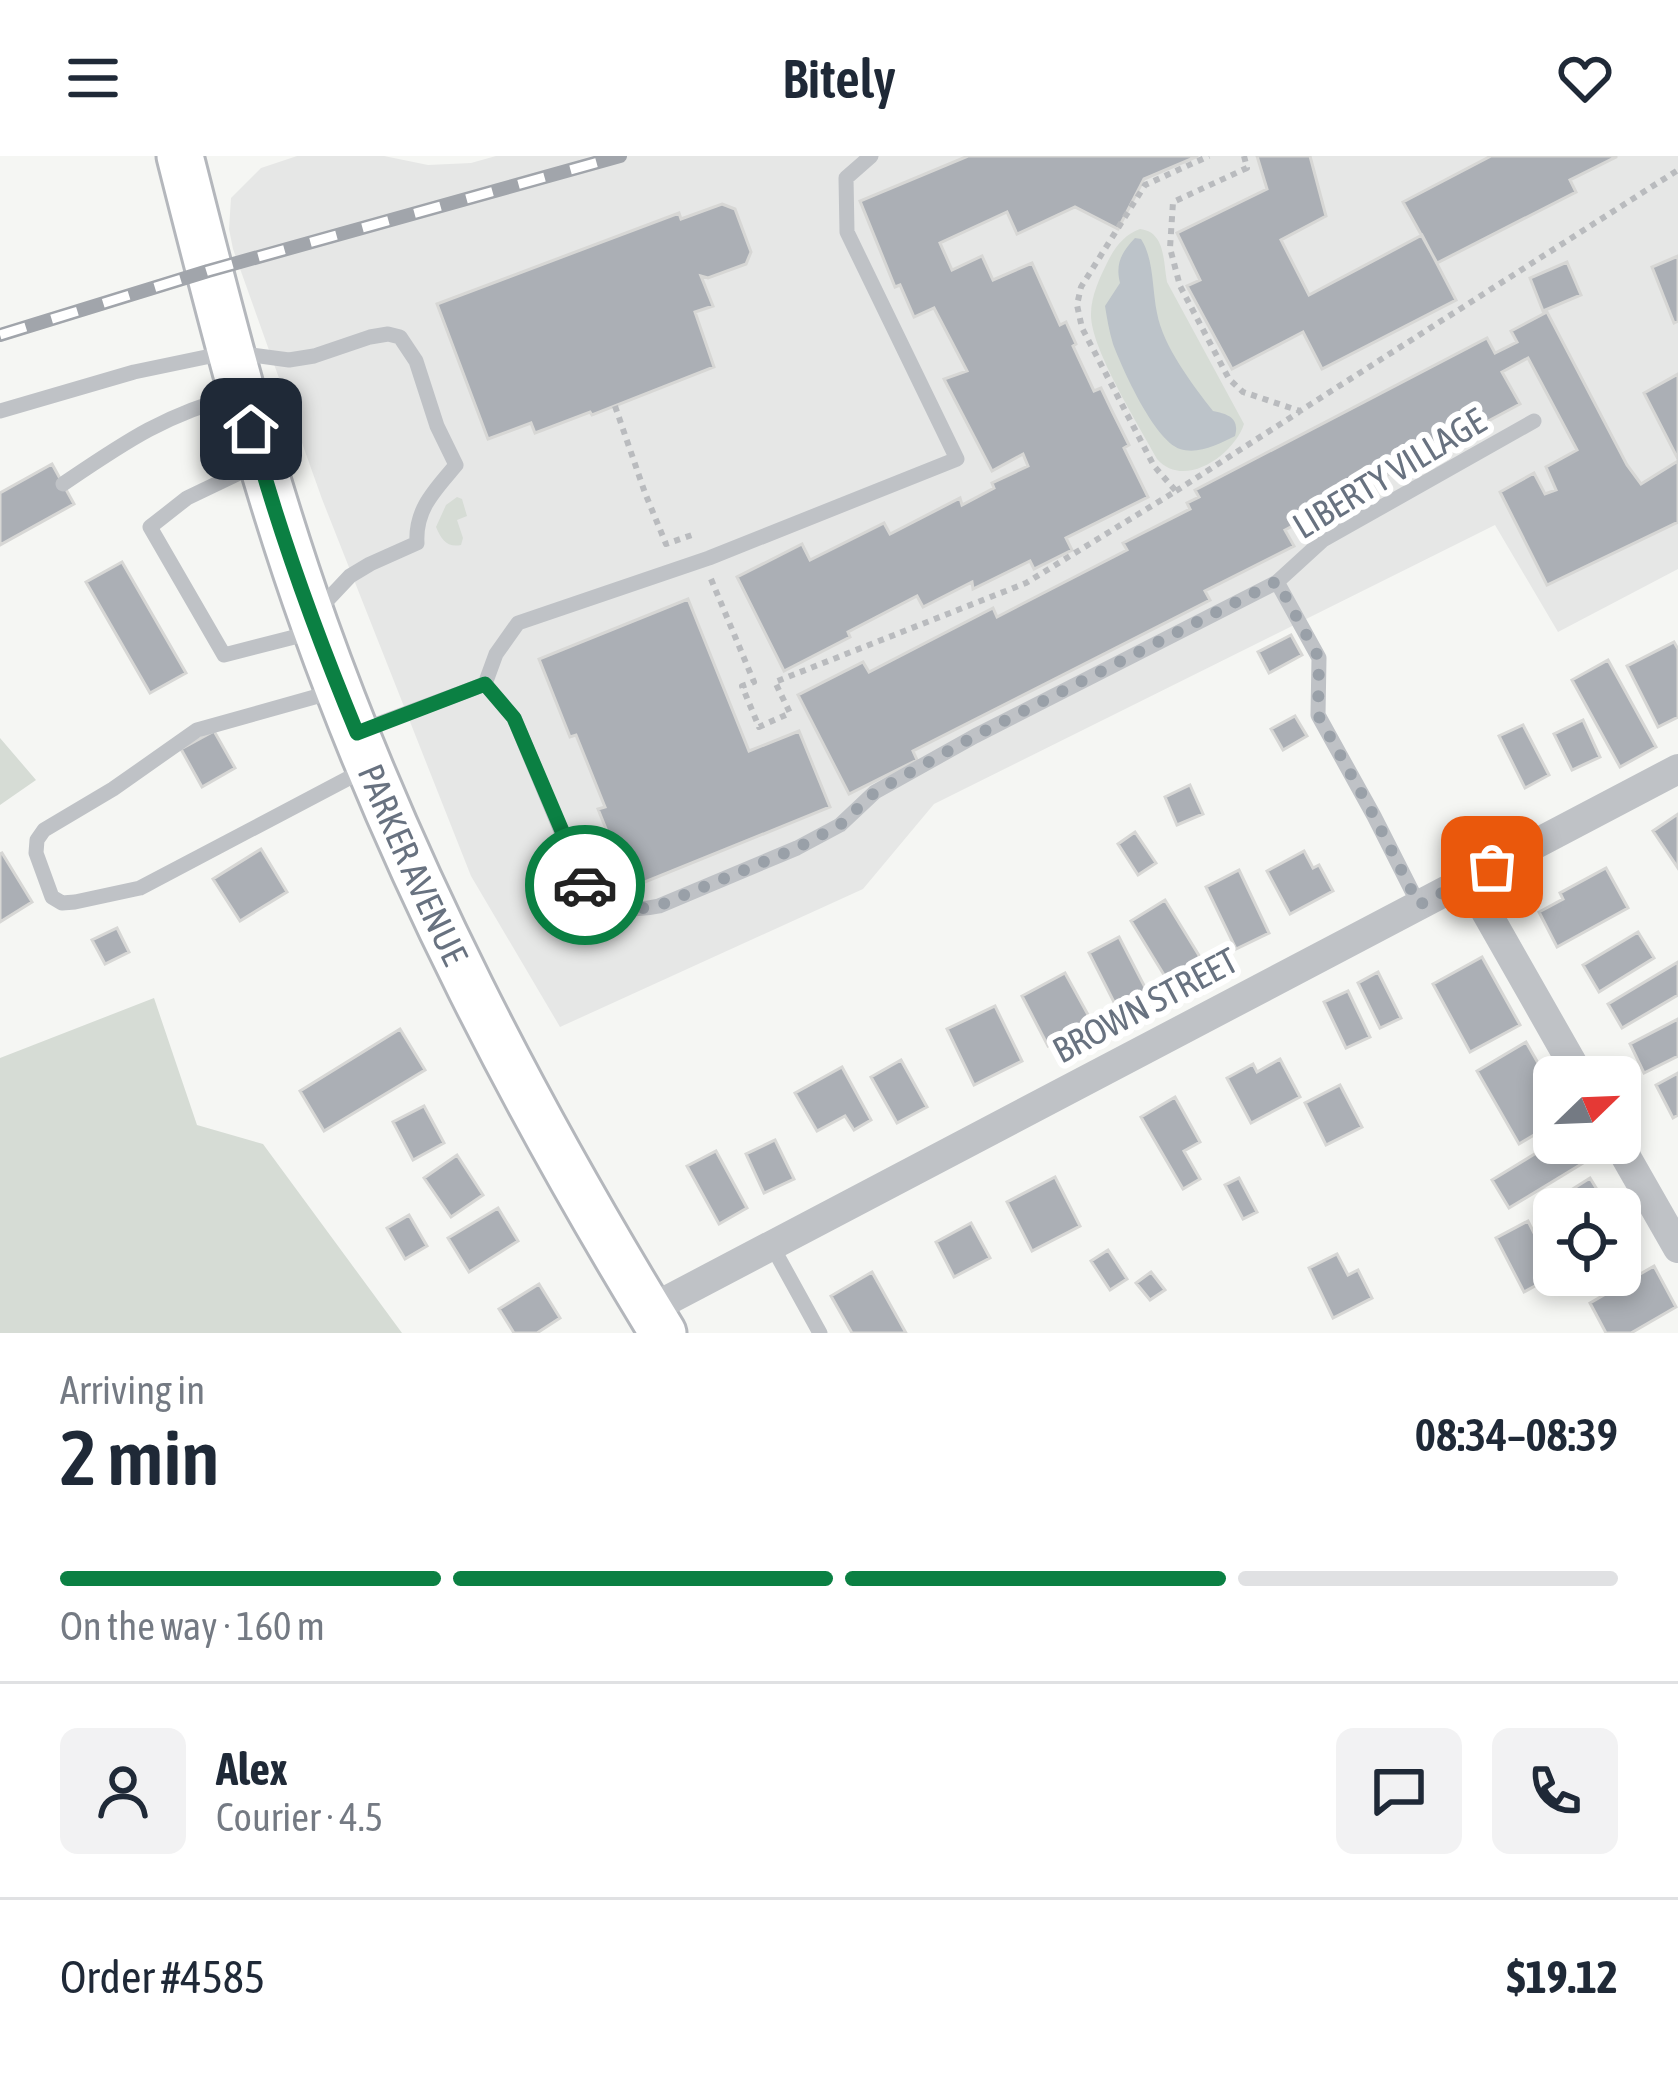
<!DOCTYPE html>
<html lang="en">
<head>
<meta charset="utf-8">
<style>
  :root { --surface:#fff; --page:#f2f2f3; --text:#1f2937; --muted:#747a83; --line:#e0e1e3; --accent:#0b8043 }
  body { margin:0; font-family:"Asap Condensed",sans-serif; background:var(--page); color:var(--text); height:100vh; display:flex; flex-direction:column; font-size:45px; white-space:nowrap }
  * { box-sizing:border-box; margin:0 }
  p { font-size:39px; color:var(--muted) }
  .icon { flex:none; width:66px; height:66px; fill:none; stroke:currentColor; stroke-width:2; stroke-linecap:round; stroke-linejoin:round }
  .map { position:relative; height:1177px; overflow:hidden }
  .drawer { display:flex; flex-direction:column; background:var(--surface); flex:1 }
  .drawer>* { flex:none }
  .needle { width:78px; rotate:67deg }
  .buttons { position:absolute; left:1533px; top:900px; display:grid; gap:24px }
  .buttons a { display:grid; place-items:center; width:108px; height:108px; border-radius:18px; background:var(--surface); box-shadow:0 6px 18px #0003; font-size:60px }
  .pin { position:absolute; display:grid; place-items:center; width:102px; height:102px; color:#fff; margin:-51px; border-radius:24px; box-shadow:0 6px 18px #0006 }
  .courier { position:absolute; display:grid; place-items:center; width:120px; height:120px; margin:-60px; border:9px solid #0b8043; border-radius:50%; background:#fff; color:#222; box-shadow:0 3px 15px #0007 }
  .summary em { font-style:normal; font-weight:600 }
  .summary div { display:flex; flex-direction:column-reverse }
  .summary { display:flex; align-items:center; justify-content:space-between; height:204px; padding:0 60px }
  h1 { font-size:78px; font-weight:600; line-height:90px }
  .bar { display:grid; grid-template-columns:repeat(4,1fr); gap:18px 12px; align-content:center; height:144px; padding:0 60px }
  .bar i { height:15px; border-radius:9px; background:var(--line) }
  .bar .selected { background:var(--accent) }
  .bar p { grid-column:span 4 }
  .line { display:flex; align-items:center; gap:30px; padding:0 60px; border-top:3px solid var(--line) }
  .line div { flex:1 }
  .round { display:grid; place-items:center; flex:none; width:126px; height:126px; border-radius:18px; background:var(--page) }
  header { display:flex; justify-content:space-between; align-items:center; height:156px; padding:0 60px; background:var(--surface); font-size:54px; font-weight:600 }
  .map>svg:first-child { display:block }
  .built { fill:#e6e7e6 }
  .green { fill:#d6dcd5 }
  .water { fill:#bcc3c9 }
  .building { fill:#abafb5; stroke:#d7d7d5; stroke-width:3 }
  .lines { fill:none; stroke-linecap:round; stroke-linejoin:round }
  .secondary-casing { stroke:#b4b7bc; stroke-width:51 }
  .path { stroke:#b9bbbe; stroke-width:6; stroke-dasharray:6 6; stroke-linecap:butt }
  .lane { stroke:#bfc2c6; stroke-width:15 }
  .street { stroke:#bfc2c6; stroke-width:30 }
  .secondary { stroke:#fff; stroke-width:45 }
  .rail-casing { stroke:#a1a5ab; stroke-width:14 }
  .rail { stroke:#fff; stroke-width:9; stroke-dasharray:27; stroke-linecap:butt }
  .done { stroke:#99a0a8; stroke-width:12; stroke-dasharray:0 21.6 }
  .route { stroke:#0b8043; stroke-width:15 }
  .labels { text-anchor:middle; stroke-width:12; stroke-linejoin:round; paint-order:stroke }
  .street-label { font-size:36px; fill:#687280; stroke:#fff }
</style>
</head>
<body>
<header><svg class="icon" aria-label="menu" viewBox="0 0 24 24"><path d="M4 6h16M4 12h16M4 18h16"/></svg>Bitely<svg class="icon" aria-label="heart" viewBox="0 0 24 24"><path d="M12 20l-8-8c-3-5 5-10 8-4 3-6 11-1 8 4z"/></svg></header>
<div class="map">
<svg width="1678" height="1177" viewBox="0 0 1678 1177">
  <rect width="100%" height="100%" fill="#f5f6f3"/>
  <!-- built -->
  <path class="built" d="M297,0H384L428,9L471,7L496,0H1678V413L1558,476L1495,369L934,648L863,733L560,871L471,720L322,343L233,93L229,73L231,42L261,12Z"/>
  <!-- green -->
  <path class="green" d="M1140,73C1166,76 1163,106 1167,126L1244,268C1234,299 1184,334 1157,303C1140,271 1090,192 1091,158C1091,140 1100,121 1108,105C1115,91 1125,78 1140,73Z
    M457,341L462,343L467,360L457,364L463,382L461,389C447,392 441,383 436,371L446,349Z
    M0,582L36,624L0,649Z
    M154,842L197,969L263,988L402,1177H0V902Z"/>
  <!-- water -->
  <path class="water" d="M1135,82L1141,83C1154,103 1152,133 1157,157C1163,190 1192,228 1213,255C1228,258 1240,262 1235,280C1219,288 1198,299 1180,293C1154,284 1122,212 1113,188C1109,175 1107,162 1105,150L1120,127C1115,107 1122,96 1135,82Z"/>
  <!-- building -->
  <path class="building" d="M968,0H1198L1144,23L1118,73L1075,51L1017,78L1007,56L940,87L952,114L982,100L993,124L1032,107L1060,169L1066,166L1076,188L1073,190L1094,235L1101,232L1112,255L1129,289L1124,292L1148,341L1066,382L1072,394L1034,413L1030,405L973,433L972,426L923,451L917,440L848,476L850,481L784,515L737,421L802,388L810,404L884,367L890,378L960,342L962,349L994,332L992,327L1028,310L1023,298L992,315L944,223L967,215L934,152L914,161L900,129L895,131L860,45Z
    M1257,0H1310L1326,60L1281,84L1309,139L1422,79L1456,144L1322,213L1303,176L1232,213L1187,130L1200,124L1177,77L1267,33Z
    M1491,0H1616V1L1570,24L1576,36L1437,107L1403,46Z
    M722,48L735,53L751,96L746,108L708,122L701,120L713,150L695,156L714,211L592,259L590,256L535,277L531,267L488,283L437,148L679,57L681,63Z
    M1678,100V165L1674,167L1652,111Z
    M1567,106L1581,139L1543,155L1530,122Z
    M1547,156L1627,309L1641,328L1678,305V366L1547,429L1500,336L1534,317L1545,338L1556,334L1546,311L1577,294L1528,202L1502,216L1520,248L1285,374L1294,390L1205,435L1210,444L913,595L917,604L849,638L798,539L863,506L869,516L993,452L997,461L1022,448L1127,394L1123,387L1190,353L1187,347L1199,341L1195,334L1487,182L1495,197L1517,186L1511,175Z
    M1678,218V303L1644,237Z
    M52,308L74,348L0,389V337Z
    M122,406L186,517L150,537L86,426Z
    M688,443L749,595L799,575L830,651L630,732L598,653L605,651L576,579L570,581L539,503Z
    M1291,479L1302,499L1269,517L1258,496Z
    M1674,486L1678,493V561L1658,571L1627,510Z
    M1608,504L1656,591L1620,611L1572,524Z
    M1295,560L1307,580L1283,594L1271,573Z
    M1583,564L1600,601L1572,614L1554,578Z
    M1523,569L1549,619L1525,632L1499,580Z
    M214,575L235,612L202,631L181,593Z
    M1190,629L1203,658L1177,669L1165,641Z
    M1678,658V712L1653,675Z
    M1135,676L1156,707L1138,719L1118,688Z
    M261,693L287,736L240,765L213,723Z
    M1304,695L1313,712L1319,709L1333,735L1290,758L1267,715Z
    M2,697L32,746L0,766V698Z
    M1606,712L1628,752L1557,791L1539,756L1563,743L1560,737Z
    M1239,714L1269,777L1236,793L1206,731Z
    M1165,744L1203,806L1169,827L1131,765Z
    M117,772L129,796L105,808L92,784Z
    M1638,776L1654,802L1599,836L1583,809Z
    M1119,781L1149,839L1118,854L1089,797Z
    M1482,801L1520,869L1470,896L1433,828Z
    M1678,806V839L1622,872L1608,848Z
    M1378,816L1401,862L1380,872L1358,827Z
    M1065,817L1092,866L1048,890L1022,840Z
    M1348,835L1370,881L1346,892L1324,846Z
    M995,850L1022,905L974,929L947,873Z
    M1678,863V900L1644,917L1630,888Z
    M400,873L425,914L324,975L300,935Z
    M1526,886L1554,935V967L1519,988L1477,915Z
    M1280,903L1300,941L1251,967L1227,922L1253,908L1257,916Z
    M901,904L927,951L897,967L871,921Z
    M842,911L871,964L854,974L845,960L817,975L795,937Z
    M1678,917V959L1673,962L1656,929Z
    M1340,929L1362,971L1326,989L1305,947Z
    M1175,941L1200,986L1184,995L1200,1023L1183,1033L1141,961Z
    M424,950L444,987L413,1004L393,966Z
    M775,984L794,1023L764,1037L746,998Z
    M1554,986L1585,987L1593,1001L1509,1052L1492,1024Z
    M716,995L747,1052L719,1068L687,1010Z
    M457,999L483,1039L451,1061L424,1022Z
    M1055,1021L1080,1070L1032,1095L1007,1046Z
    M1239,1022L1257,1056L1243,1063L1225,1029Z
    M1590,1022L1609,1053H1568L1560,1041Z
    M498,1052L518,1085L469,1116L448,1082Z
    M409,1059L427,1090L405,1103L387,1072Z
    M1528,1065L1555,1119L1524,1136L1496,1082Z
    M971,1067L990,1102L954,1121L936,1086Z
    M1108,1094L1127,1123L1110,1134L1091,1105Z
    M1337,1098L1348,1119L1358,1114L1372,1142L1333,1162L1309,1112Z
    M1654,1110L1676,1151L1631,1177H1606L1590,1147Z
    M872,1116L906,1177H852L831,1140Z
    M1151,1116L1165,1134L1150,1144L1136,1127Z
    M539,1128L560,1162L537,1177H514L499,1153Z"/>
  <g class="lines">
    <!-- secondary casing -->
    <g class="secondary-casing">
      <g id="secondary">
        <path id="s1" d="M180,0C220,158 260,316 315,470C404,719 526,953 663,1177"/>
      </g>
    </g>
    <!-- path -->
    <path class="path" d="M1244,0L1247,12L1173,46L1170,92L1180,130L1229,223L1243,236L1300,255L1678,14
      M615,250L645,337L666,388L692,379L694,383
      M1176,335L1299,256
      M711,423L754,526L742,530L759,571L790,557L775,526L1026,427L1176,335L1154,310L1082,172L1077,149L1081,131L1145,29L1209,0"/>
    <!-- lane -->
    <path class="lane" d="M0,255L134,216L230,196L289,204L314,200L370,181L388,178L400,181L416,205L437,270L456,309C435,334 415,353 417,387L370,408L350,420L318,454
      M258,308L187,342L150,371L224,499L314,476
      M63,328C125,286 165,258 239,239
      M1277,426L1323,384L1534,265
      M485,528L514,562L583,728C605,751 627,757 659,750L797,692L840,669L875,636L975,580L1277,426L1319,502L1318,559L1374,660L1419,749
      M485,528L496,498L518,467L709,402L957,303L847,76L846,22L871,0
      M336,535L197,574L113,633L44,674L37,684L36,697L52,741L62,747L75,746L140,732L364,614
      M359,575L485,528
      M772,1090L820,1177"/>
    <!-- street -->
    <path class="street" d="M1468,724L1580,921
      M1618,987L1678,1092
      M649,1154L1678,613"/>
    <!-- secondary -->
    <use href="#secondary" class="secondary"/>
    <!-- rail casing -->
    <g class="rail-casing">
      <path id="rail" d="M0,179L208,115L620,0"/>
    </g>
    <!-- rail -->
    <use href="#rail" class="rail"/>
  </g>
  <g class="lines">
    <!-- done -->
    <path class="done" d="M585,729C605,750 630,756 658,750L797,692L840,669L875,636L975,580L1277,425L1319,502L1318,559L1374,660L1419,749L1492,711"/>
    <!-- route -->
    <path class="route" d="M251,273C279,376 316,478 357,577L485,528L514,562L585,729"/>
  </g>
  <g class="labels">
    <!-- street labels -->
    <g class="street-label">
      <text transform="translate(1389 317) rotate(-31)" y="13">LIBERTY VILLAGE</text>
      <text dy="13" stroke="none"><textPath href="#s1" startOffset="747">PARKER AVENUE</textPath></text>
      <text transform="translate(1145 849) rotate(-28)" y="13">BROWN STREET</text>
    </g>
  </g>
</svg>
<div class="buttons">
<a><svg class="needle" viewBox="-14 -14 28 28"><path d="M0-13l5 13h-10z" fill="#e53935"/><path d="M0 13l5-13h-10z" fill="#747a83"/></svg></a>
<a><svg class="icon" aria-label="locate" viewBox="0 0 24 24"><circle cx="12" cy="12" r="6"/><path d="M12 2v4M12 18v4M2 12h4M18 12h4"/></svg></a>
</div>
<div class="pin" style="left:1492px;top:711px;background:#ea580c"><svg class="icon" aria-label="bag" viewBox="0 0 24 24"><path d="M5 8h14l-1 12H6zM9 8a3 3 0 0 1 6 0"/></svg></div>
<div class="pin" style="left:251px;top:273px;background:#1f2937"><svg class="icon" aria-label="home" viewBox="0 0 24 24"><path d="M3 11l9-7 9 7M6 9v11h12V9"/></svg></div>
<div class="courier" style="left:585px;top:729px"><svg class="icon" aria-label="car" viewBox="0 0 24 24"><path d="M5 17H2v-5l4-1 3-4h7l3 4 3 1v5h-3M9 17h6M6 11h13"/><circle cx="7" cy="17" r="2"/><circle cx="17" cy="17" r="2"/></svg></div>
</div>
<section class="drawer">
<div class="summary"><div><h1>2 min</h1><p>Arriving in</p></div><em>08:34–08:39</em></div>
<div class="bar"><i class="selected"></i><i class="selected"></i><i class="selected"></i><i></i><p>On the way · 160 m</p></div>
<div class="line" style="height:216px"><a class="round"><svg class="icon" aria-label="person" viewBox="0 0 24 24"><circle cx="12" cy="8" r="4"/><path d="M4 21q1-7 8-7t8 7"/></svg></a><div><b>Alex</b><p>Courier · 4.5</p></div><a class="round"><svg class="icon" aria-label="chat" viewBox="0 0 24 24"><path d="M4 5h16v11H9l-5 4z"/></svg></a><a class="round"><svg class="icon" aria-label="phone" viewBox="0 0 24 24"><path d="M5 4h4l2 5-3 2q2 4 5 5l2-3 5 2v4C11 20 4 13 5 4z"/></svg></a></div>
<div class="line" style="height:156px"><div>Order #4585</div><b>$19.12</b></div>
</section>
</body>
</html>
